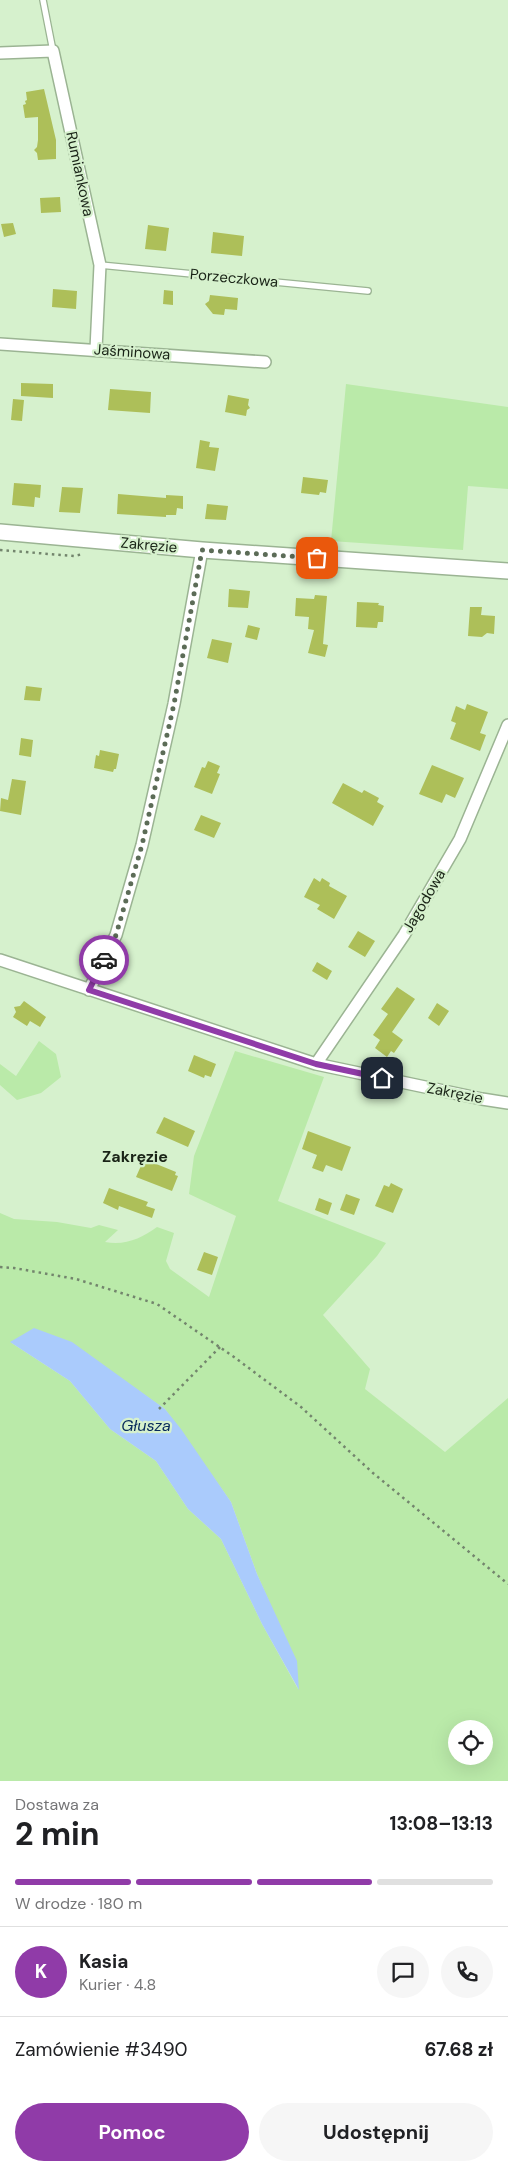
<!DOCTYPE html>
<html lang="pl">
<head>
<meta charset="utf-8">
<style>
  :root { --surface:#fff; --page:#f6f6f6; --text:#202124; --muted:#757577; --line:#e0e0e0; --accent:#903ba8 }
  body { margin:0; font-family:"DM Sans",sans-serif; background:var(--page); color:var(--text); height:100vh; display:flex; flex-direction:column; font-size:19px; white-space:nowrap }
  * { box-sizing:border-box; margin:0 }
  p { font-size:16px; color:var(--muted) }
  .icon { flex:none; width:28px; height:28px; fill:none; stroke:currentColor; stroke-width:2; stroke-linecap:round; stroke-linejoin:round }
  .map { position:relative; height:1781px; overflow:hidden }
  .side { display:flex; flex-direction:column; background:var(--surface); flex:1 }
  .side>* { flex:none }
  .tools { position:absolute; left:448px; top:1720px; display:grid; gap:10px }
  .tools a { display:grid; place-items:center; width:45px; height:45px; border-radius:50%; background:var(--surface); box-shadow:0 5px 20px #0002; font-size:25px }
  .pin { position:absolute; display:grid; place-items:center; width:42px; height:42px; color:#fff; margin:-21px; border-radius:10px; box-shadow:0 2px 8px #0006 }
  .courier { position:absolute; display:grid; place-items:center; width:50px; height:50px; margin:-25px; border:4px solid #903ba8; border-radius:50%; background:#fff; color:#222; box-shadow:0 1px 6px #0007 }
  .headline em { font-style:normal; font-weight:700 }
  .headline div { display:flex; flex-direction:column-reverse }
  .headline { display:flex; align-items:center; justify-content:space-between; height:85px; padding:0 15px }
  h1 { font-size:32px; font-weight:700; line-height:38px }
  .bar { display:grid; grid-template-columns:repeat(4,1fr); gap:8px 5px; align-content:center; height:60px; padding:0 15px }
  .bar i { height:6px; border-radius:4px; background:var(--line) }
  .bar .selected { background:var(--accent) }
  .bar p { grid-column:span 4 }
  .line { display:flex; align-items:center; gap:12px; padding:0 15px; border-top:1px solid var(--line) }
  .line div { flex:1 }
  .round { display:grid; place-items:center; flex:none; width:52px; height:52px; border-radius:26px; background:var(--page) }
  .button { display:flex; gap:10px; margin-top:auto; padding:10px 15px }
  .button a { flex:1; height:58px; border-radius:30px; background:var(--accent); color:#fff; font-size:20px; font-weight:700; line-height:58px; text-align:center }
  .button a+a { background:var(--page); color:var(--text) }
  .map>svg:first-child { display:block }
  .green { fill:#baeaa9; fill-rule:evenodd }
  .water { fill:#aacbfc }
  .building { fill:#adbf59 }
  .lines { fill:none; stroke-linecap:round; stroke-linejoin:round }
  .service-casing { stroke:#9bb493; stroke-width:8 }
  .minor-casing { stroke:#9bb493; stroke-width:14 }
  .tertiary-casing { stroke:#9bb493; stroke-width:18 }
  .path { stroke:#73856d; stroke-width:2.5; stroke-dasharray:2.5 4; stroke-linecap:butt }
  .service { stroke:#fff; stroke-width:5.5 }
  .minor { stroke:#fff; stroke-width:11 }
  .tertiary { stroke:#fff; stroke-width:15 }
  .done { stroke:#5c6c57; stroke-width:5; stroke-dasharray:0 9 }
  .route { stroke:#903ba8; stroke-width:6 }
  .labels { text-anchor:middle; stroke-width:4.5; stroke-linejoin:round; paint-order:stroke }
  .street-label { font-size:15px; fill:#1a2417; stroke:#d6f1cd }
  .neighbourhood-label { font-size:16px; font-weight:bold; fill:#1a2417; stroke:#d6f1cd }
  .water-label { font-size:16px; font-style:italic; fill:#072a5b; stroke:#d6f1cd }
</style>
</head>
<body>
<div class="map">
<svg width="508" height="1781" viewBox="0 0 508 1781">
  <rect width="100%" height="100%" fill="#d6f1cd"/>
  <!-- green -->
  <path class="green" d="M346,384L508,407V489L468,486L463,550L331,541Z
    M39,1041L56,1054L61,1077L41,1093L17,1100L0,1085V1064L16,1076Z
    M235,1051L324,1077L278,1201L386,1243L377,1256L323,1315L370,1369L365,1389L445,1452L508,1398V1781H0V1213L14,1219L57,1222L91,1228L99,1225L118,1230L105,1242C125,1246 142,1238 157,1227L174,1233L166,1261L170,1269L209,1297L236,1216L189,1194L194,1156ZM10,1342L133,1387L165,1409L231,1502L257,1574L275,1615L298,1689L262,1624L221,1539L188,1509L156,1461L110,1429L70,1381ZM456,1729H484V1756H456Z"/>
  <!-- water -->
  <path class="water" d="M34,1328L72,1342L165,1409L181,1429L231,1502L257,1574L297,1661L299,1690L262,1624L221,1539L188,1509L156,1461L110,1429L70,1381L10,1342Z"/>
  <!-- building -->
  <path class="building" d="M44,89L56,140V159L38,160L37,153L34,150L37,147L38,140V117L25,118L23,105L26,104L25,101L27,100L26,92Z
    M60,197L61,212L41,213L40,198Z
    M13,223L16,234L4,237L1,224Z
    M148,225L169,228L166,251L145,249Z
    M213,232L244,236L242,256L211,253Z
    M53,289L77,291L76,309L52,307Z
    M164,290L173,291V305L163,304Z
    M210,295L238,298L237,310L225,309L224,315L213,314L205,304L209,301Z
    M21,383L53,384V398L21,396Z
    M110,389L151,392L150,413L108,410Z
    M228,395L249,399L248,405L250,408L247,410L246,416L225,412Z
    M13,399L24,400L22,421L11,420Z
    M200,440L210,442L209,447L219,448L215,471L196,468Z
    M303,477L328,480L326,493L320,492L319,495L301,493Z
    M14,483L41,485L40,498L35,497L34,507L12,505Z
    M62,487L83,488L80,513L59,512Z
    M118,494L166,498V495L183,496V509L177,508L176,515H166V517L117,514Z
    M207,504L228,506L226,520L205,519Z
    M229,589L250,591L248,608L228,607Z
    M315,595L327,596L323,644L328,645L325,657L308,653L314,630L308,629L309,617L295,616L296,598L314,599Z
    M357,602L379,603L378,605L384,606L383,622H378L377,628L356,627Z
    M470,607H482L481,615L495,616L494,634L487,633L482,637L468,636Z
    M248,625L260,628L257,640L245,637Z
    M212,639L232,643L228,663L207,658Z
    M26,686L42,688L40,701L24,700Z
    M467,704L488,712L480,733L486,735L480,751L450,739L456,723L451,721L456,706L465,710Z
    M21,738L33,740L31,757L19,755Z
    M100,750L119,754L116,769H114L113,772L94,768L96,755L99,756Z
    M208,761L220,766L217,773L220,774L212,794L194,787L202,767L205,768Z
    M432,765L464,778L455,798L446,794L442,803L419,794Z
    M12,779L26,781L21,815L0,811L1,798L8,800Z
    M343,783L362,793L364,790L379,798L377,802L384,806L373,826L332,803Z
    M201,815L221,823L214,838L194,830Z
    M314,878L320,882L322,878L330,883L329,886L347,896L334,919L317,909L320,905L304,897Z
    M358,931L375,941L365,957L348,947Z
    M317,962L332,971L327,980L312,971Z
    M397,987L415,999L392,1032L403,1040L394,1053L391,1051L387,1057L375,1048L380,1040L373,1035L388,1014L381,1009Z
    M24,1001L46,1017L40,1027L30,1021L27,1026L13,1017L16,1012L14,1007L20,1006Z
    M437,1003L449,1011L439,1026L428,1018Z
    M194,1055L216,1064L211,1077L205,1075L204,1078L188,1071Z
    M164,1117L195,1131L188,1147L156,1133Z
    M308,1131L351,1147L342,1171L326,1165L323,1172L312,1168L317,1155L302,1149Z
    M144,1159L176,1172L175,1175L178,1176L172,1191L136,1177Z
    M391,1183L403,1189L393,1213L375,1206L384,1185L389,1187Z
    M109,1188L148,1202L146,1206L155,1209L152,1218L119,1206L118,1210L103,1203Z
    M346,1194L360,1199L354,1215L340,1210Z
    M319,1198L332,1203L328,1215L315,1210Z
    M204,1252L218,1257L212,1275L197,1270Z"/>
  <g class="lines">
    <!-- service casing -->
    <g class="service-casing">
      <path id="service" d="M43,0L53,51
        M100,265L368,291"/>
    </g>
    <!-- minor casing -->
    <g class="minor-casing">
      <path id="minor" d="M0,53L53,51L100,265L96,349
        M0,344L265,362
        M0,960L316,1064L482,1099L508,1103
        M89,990L116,935L142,845L174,704L202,550
        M316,1064L404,935L460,839L508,725"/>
    </g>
    <!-- tertiary casing -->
    <g class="tertiary-casing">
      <path id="tertiary" d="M0,532L202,550L508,571"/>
    </g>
    <!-- path -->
    <path class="path" d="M0,550L74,556L83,554
      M0,1267L14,1268L76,1279L157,1304L234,1357L301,1407L373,1473L508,1584
      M159,1409L220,1347"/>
    <!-- service -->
    <use href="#service" class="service"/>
    <!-- minor -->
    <use href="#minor" class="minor"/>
    <!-- tertiary -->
    <use href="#tertiary" class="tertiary"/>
  </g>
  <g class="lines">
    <!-- done -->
    <path class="done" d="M104,960L116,935L142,845L174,704L202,550L317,558"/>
    <!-- route -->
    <path class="route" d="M104,960L89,990L316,1064L382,1078"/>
  </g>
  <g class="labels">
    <!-- street labels -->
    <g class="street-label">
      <text transform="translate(80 174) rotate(78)" y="5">Rumiankowa</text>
      <text transform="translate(234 278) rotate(5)" y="5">Porzeczkowa</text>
      <text transform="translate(132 352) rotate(4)" y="5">Jaśminowa</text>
      <text transform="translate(149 545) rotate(5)" y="5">Zakręzie</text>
      <text transform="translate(424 901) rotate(-60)" y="5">Jagodowa</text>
      <text transform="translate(455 1093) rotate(11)" y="5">Zakręzie</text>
    </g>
    <!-- neighbourhood labels -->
    <g class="neighbourhood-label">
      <text x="135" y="1162">Zakręzie</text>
    </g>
    <!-- water labels -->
    <g class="water-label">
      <text x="146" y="1431">Głusza</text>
    </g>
  </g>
</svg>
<div class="tools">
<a><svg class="icon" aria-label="locate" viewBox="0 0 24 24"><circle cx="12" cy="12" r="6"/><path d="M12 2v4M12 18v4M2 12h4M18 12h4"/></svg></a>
</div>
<div class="pin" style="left:317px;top:558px;background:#ea580c"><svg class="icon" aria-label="bag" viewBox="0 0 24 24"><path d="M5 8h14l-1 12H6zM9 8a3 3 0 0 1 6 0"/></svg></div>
<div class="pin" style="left:382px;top:1078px;background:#1f2937"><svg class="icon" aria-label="home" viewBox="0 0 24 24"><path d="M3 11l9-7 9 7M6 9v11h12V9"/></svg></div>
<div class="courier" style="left:104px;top:960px"><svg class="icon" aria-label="car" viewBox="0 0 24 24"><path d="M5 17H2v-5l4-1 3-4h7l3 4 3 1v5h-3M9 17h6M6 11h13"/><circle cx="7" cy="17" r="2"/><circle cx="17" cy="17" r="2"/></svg></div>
</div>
<section class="side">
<div class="headline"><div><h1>2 min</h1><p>Dostawa za</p></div><em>13:08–13:13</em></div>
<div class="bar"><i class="selected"></i><i class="selected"></i><i class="selected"></i><i></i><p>W drodze · 180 m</p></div>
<div class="line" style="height:90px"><b class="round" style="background:var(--accent);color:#fff">K</b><div><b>Kasia</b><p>Kurier · 4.8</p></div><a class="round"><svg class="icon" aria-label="chat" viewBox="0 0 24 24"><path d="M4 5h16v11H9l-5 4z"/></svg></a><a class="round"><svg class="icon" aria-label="phone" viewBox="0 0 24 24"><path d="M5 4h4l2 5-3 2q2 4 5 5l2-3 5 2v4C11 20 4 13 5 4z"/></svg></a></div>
<div class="line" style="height:65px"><div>Zamówienie #3490</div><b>67.68 zł</b></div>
<div class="button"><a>Pomoc</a><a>Udostępnij</a></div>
</section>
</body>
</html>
